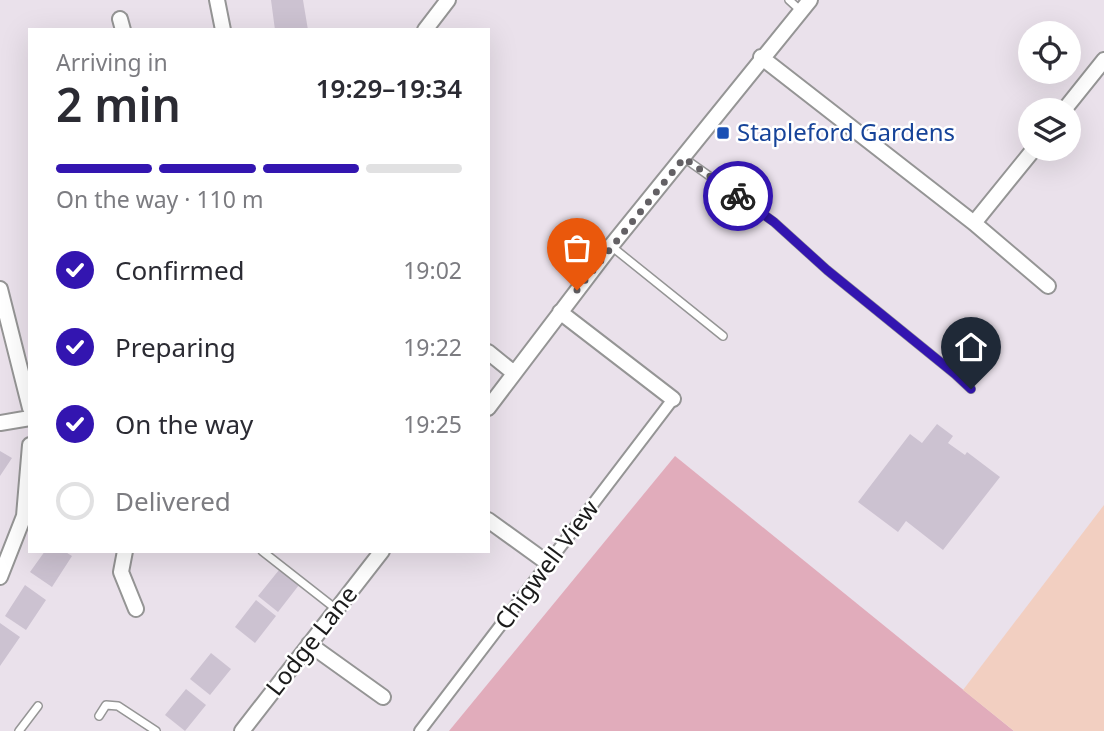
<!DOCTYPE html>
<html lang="en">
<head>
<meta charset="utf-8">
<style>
  :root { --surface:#fff; --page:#f2f2f3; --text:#2b2b33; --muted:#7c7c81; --line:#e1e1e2; --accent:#3315b0 }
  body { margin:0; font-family:"Noto Sans",sans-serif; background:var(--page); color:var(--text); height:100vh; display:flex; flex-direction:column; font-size:26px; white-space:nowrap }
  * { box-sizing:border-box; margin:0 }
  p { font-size:23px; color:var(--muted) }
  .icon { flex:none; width:38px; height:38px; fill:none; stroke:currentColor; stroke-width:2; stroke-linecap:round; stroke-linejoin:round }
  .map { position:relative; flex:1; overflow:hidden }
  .details { position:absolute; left:28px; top:28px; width:462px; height:525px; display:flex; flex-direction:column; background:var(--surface); border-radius:0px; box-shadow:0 7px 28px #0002 }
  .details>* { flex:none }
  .tools { position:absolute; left:1018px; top:21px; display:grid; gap:14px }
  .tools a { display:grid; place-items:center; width:63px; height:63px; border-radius:50%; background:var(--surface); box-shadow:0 7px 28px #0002; font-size:35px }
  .pin { position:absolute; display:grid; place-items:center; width:60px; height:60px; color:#fff; margin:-72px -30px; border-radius:50% 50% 50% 0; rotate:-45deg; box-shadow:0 0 7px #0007 }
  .pin .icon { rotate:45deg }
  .courier { position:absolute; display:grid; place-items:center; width:70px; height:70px; margin:-35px; border:5px solid #3315b0; border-radius:50%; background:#fff; color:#222; box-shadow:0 2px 9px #0007 }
  .overview em { font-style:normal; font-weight:600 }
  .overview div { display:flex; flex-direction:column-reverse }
  .overview { display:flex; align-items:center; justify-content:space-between; height:119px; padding:0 28px }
  h1 { font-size:46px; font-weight:600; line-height:52px }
  .bar { display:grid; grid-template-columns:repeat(4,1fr); gap:10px 7px; align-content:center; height:84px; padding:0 28px }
  .bar i { height:9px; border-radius:5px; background:var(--line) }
  .bar .selected { background:var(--accent) }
  .bar p { grid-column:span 4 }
  ol { padding:0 28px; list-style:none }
  li { display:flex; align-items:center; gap:21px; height:77px }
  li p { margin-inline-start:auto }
  li .icon { padding:7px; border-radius:50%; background:var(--accent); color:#fff; stroke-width:4 }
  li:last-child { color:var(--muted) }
  li i { width:38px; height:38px; border:4px solid var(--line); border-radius:50% }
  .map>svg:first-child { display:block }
  .grass { fill:#e1acbb }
  .park { fill:#f2cfc1 }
  .building { fill:#ccc2d1 }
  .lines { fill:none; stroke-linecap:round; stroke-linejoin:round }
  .service-casing { stroke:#959595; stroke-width:10 }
  .pedestrian-casing { stroke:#959595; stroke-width:14 }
  .minor-casing { stroke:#959595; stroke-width:18 }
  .service { stroke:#fff; stroke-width:7 }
  .pedestrian { stroke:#fff; stroke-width:10 }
  .minor { stroke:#fff; stroke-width:14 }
  .done { stroke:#636064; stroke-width:7; stroke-dasharray:0 12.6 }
  .route { stroke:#3315b0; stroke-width:9 }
  .transit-dot { fill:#1a4fb4; stroke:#fff; stroke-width:2.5 }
  .labels { text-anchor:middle; stroke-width:5; stroke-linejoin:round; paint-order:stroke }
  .transit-label { font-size:24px; fill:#164399; stroke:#fff; text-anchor:start }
  .street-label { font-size:24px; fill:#1b1b1b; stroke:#fff }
</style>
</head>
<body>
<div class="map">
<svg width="1104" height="731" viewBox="0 0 1104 731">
  <rect width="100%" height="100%" fill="#eae1eb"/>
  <!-- grass -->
  <path class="grass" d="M675,456L1014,731H449Z"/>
  <!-- park -->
  <path class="park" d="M1104,505V731H1014L963,690Z"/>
  <!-- building -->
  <path class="building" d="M271,0H303L308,30H275Z
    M937,424L953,436L948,443L965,455L967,452L1000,477L943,550L906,521L898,532L858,502L910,434L922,443Z
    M0,451L12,458L0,476Z
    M45,551H64L72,556L52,587L30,572Z
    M279,570L299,585L278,612L258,596Z
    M25,585L46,600L26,630L5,616Z
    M256,600L276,616L255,643L235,627Z
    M0,623L20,637L0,666Z
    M211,653L231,669L210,695L190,679Z
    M186,689L206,705L185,731L165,715Z"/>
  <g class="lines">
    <!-- service casing -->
    <g class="service-casing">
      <path id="service" d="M789,0L801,11
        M684,158L774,222L827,270L955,374L971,389
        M611,246L723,336
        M262,551L336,609
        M99,716L106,705L118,706L156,731
        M19,731L38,706"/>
    </g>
    <!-- pedestrian casing -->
    <g class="pedestrian-casing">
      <path id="pedestrian" d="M420,731L673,399"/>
    </g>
    <!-- minor casing -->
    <g class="minor-casing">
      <path id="minor" d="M217,0L223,30
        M120,19L123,30
        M425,30L448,0
        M761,57L974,223L1048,286
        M1064,110L1104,60
        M974,223L1034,149
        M0,289L30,408
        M560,312L673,399
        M488,352L514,373
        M488,408L611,246L810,0
        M0,423L30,418
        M488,520L549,564
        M125,551L121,572L136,609
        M0,577L24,516L30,445
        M309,644L383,697
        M242,731L382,551"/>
    </g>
    <!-- service -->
    <use href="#service" class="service"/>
    <!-- pedestrian -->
    <use href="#pedestrian" class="pedestrian"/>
    <!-- minor -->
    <use href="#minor" class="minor"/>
  </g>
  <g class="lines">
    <!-- done -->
    <path class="done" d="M577,290L684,158L738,196"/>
    <!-- route -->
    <path class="route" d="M738,196L774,222L827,270L955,374L971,389"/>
  </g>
  <!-- markers -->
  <rect class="transit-dot" x="716" y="126" width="14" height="14" rx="3.5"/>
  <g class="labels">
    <!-- transit labels -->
    <g class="transit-label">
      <text x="737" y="141">Stapleford Gardens</text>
    </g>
    <!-- street labels -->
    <g class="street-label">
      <text transform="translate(547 565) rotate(-53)" y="8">Chigwell View</text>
      <text transform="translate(312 641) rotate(-52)" y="8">Lodge Lane</text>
    </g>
  </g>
</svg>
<div class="tools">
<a><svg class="icon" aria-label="locate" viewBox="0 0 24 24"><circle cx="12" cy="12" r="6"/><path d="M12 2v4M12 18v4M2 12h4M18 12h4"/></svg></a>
<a><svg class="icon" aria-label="layers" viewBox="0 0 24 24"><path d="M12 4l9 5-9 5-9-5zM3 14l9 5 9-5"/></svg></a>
</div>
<div class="pin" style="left:577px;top:290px;background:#ea580c"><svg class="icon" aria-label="bag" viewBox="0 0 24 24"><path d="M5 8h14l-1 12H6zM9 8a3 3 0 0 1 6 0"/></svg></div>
<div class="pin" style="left:971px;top:389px;background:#1f2937"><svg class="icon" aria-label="home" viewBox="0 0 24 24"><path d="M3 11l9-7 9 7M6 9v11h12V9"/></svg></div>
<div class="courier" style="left:738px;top:196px"><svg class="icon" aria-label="bike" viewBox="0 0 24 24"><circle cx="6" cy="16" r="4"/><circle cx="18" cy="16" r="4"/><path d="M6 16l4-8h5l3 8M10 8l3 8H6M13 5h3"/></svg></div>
<section class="details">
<div class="overview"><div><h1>2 min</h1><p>Arriving in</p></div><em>19:29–19:34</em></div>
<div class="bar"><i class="selected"></i><i class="selected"></i><i class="selected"></i><i></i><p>On the way · 110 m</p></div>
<ol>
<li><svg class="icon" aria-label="check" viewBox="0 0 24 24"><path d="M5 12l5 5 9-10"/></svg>Confirmed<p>19:02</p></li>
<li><svg class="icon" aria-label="check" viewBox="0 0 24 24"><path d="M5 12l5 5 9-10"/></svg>Preparing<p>19:22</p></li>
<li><svg class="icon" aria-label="check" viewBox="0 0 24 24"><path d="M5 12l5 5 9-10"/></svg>On the way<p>19:25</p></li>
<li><i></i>Delivered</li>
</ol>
</section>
</div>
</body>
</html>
